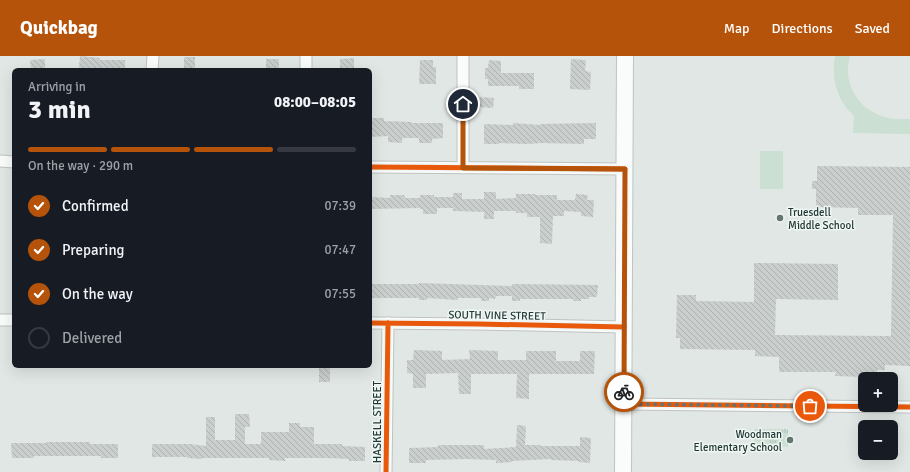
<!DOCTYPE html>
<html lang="en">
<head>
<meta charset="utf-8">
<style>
  :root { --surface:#171b24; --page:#242831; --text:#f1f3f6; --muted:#9ea1a6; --line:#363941; --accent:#b45309 }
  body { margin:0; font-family:Signika,sans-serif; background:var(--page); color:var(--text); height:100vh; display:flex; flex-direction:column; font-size:15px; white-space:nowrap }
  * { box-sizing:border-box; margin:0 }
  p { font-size:13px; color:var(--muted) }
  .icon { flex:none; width:22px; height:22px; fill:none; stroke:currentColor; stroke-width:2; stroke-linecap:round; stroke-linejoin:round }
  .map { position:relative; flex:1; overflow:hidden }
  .details { position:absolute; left:12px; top:12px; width:360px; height:300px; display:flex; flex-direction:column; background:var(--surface); border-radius:6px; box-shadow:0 4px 16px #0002 }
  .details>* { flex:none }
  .tools { position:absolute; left:858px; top:316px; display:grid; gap:8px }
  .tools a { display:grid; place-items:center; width:40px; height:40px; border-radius:6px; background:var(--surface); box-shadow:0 4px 16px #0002; font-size:20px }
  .pin { position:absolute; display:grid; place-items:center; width:34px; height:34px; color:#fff; margin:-17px; border:2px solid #fff; border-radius:50%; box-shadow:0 1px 4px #0007 }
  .courier { position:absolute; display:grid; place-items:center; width:40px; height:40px; margin:-20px; border:3px solid #b45309; border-radius:50%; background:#fff; color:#222; box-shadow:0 1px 5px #0007 }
  .overview em { font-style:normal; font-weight:700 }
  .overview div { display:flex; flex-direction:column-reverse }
  .overview { display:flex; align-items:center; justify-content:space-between; height:68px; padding:0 16px }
  h1 { font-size:26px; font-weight:700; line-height:30px }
  .bar { display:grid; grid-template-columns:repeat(4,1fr); gap:6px 4px; align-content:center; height:48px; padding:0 16px }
  .bar i { height:5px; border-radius:3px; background:var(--line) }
  .bar .selected { background:var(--accent) }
  .bar p { grid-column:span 4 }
  ol { padding:0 16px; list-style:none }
  li { display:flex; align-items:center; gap:12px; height:44px }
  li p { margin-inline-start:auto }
  li .icon { padding:4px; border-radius:50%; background:var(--accent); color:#fff; stroke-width:4 }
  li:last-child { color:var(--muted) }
  li i { width:22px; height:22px; border:2px solid var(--line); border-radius:50% }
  header { display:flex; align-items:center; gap:24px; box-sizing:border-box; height:56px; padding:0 20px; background:var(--accent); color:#fff }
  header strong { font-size:19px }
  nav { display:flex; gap:22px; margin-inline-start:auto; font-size:14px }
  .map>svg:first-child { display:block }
  .grass { fill:url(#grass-tufts) }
  .garden { fill:#cbdfd3 }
  .building { fill:url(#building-back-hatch) }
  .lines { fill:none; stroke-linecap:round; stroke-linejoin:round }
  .street-casing { stroke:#bec3c1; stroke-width:13 }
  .secondary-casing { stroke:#bec4c2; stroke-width:18 }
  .street { stroke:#fafbfb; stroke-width:11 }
  .secondary { stroke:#fafbfb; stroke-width:16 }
  .cycleway-casing { stroke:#eff6f3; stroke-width:8 }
  .cycleway { stroke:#e8590c; stroke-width:5 }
  .done { stroke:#647572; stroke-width:4; stroke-dasharray:0 7.2 }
  .route { stroke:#b45309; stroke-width:5 }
  .poi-dot { fill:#647572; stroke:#eff6f3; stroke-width:1.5 }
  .labels { text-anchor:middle; stroke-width:3; stroke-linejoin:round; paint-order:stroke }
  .poi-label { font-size:11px; fill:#213834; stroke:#eff6f3; text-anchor:start }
  .street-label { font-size:11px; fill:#213834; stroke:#eff6f3 }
</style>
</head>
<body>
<header>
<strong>Quickbag</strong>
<nav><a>Map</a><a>Directions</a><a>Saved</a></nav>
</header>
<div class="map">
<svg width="910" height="416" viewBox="0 0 910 416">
  <defs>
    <pattern id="grass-tufts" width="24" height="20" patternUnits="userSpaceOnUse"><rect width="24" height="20" fill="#cbdfd3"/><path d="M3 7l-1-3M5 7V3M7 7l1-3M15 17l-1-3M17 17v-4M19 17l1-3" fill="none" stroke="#aec0b6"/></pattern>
    <pattern id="building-back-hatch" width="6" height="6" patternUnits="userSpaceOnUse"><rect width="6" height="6" fill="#cacfcd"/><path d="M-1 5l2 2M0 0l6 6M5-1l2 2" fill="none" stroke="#adb2b1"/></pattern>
  </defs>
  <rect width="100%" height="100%" fill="#e1e7e4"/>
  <!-- grass -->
  <path class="grass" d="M754,373H788V391L754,390Z"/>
  <!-- garden -->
  <path class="garden" d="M835,0H850C842,27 858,54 885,61C893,64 902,63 910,63V78L853,77L854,60C837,44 831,23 835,0Z
    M760,95H783V133H760Z"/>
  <!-- building -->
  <path class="building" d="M80,0L100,2L99,4H125V14H102L79,12Z
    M184,1H195V14H184Z
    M354,2V14H340V3Z
    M45,3V14H31L30,4Z
    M266,3H279V14H266Z
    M571,3L586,4L585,15L591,16L590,34L570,33Z
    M420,4H433V11H436V28H419Z
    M489,4L501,5V17H534V33H519V30H488V23H485V12H488Z
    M480,41L494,42L493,52L479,51Z
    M370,62H384V65L412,66V67H443V82L432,83V87H419V82H402V87L388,86V80L370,81Z
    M513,67L540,69V68L596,67V83H584V88L542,87L526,88L499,87V88H484V68L513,69Z
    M817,110L910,111V310L885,309V314H877V316H863V321L835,320L836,316H779V301L755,300V294L680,293V282H676L677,239H696V245L754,246V207L838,208V244L776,243L775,279L891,280L893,159H858V152L816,151V133H812V125H817Z
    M484,136H496V143L516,142V138H535V139H557V144H575L576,138L588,139L587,144H594L593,161L581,160V156L564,155V160H553L552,188L540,187V161H527V157H516V155H494V163H484V156L453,155V152H437V158H423V153H420V152L370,153V141L390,142V139H404L405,142H420V139H434V141H453V137H462V143H484Z
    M419,227L512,230V228L598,229L597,241H589V243H581V245H573L574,243H520V245H512V240H496L495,243L489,242V245H481V242H458V244L427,242V244H419V242H370V228H419Z
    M414,294L442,295V304L470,303L469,294L498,295V304H526V295H556V305H580V295H595L594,318H529V343L516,342L517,318H471V338H459L458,317L426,318V332H413V318L407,317V304H413Z
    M319,310H330V326H319Z
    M235,358H249L250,371H245V388H261V376H289V367H300V371H314V388H342V390L365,391V405H349V403L326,402H285V405L269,404V402H202V403L187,402V401H152V388H190L206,390V361H215V384H235Z
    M517,369L526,370L525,389H540V390H580V381L591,382L590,407L579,406V405L551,404V403L512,405V406L496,407V404L467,403L426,404V407H409V392L438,391V389H484V393L516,391Z
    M46,386H90V388H118V402H101V400H34V402H12L11,387H46Z"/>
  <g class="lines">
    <!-- street casing -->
    <g class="street-casing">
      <path id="street" d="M152,14L153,0
        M306,14V0
        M0,105L14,106
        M370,111L625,113
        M463,112V0
        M0,264H14
        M370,267L478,268L624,271
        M624,348L910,351
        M386,416L388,267"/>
    </g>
    <!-- secondary casing -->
    <g class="secondary-casing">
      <path id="secondary" d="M623,416L625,0"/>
    </g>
    <!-- street -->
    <use href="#street" class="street"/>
    <!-- secondary -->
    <use href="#secondary" class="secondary"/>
    <!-- cycleway casing -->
    <g class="cycleway-casing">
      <path id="cycleway" d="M370,111L625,113
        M370,267L478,268L624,271
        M624,348L910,351
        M386,416L388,267"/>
    </g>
    <!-- cycleway -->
    <use href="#cycleway" class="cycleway"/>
  </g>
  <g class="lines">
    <!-- done -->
    <path class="done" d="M624,336V348L810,350"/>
    <!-- route -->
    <path class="route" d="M463,48V112L625,113L624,336"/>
  </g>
  <!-- markers -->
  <g class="poi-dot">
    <circle cx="780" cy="162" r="4"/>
    <circle cx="790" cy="384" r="4"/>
  </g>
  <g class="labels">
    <!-- poi labels -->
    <g class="poi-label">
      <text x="788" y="160">Truesdell<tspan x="788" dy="13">Middle School</tspan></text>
      <text x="782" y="382" text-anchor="end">Woodman<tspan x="782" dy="13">Elementary School</tspan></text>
    </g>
    <!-- street labels -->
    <g class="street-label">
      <text transform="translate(497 259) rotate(1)" y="4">SOUTH VINE STREET</text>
      <text transform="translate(377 366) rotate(-90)" y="4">HASKELL STREET</text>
    </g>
  </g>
</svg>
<div class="tools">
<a>+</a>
<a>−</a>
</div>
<div class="pin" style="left:810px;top:350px;background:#ea580c"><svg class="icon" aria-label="bag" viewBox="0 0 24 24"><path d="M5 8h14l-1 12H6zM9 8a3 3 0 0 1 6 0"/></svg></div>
<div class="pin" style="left:463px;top:48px;background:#1f2937"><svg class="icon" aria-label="home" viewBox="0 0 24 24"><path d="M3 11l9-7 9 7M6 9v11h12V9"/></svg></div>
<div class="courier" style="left:624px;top:336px"><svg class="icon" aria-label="bike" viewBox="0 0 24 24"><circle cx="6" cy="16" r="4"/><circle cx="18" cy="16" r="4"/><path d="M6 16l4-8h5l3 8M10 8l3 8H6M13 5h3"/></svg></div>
<section class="details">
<div class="overview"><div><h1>3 min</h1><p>Arriving in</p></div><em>08:00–08:05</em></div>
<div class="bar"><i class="selected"></i><i class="selected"></i><i class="selected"></i><i></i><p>On the way · 290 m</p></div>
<ol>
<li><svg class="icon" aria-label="check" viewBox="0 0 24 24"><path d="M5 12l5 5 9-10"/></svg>Confirmed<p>07:39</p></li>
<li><svg class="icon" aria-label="check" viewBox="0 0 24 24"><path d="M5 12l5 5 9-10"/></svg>Preparing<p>07:47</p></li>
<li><svg class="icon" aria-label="check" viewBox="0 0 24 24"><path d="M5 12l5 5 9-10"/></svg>On the way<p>07:55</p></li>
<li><i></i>Delivered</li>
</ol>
</section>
</div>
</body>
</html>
